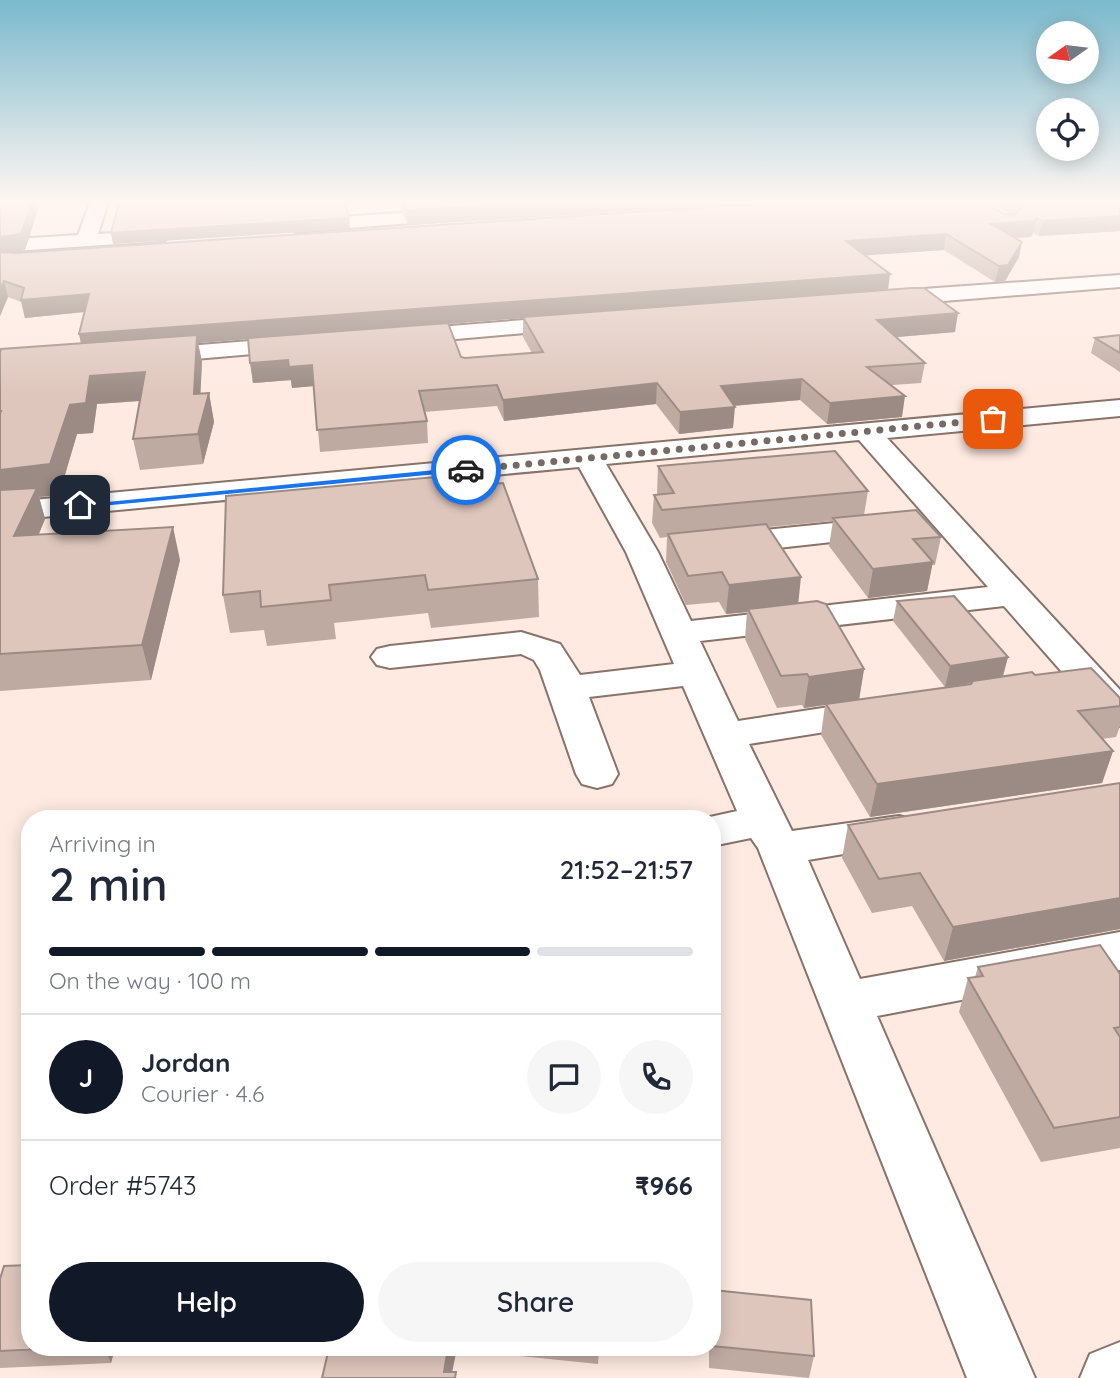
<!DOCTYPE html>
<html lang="en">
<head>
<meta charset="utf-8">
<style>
  :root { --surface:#fff; --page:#f6f6f7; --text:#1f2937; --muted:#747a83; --line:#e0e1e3; --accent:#111827 }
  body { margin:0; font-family:Quicksand,sans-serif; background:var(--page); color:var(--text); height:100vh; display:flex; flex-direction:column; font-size:26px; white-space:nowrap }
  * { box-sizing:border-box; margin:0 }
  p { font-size:23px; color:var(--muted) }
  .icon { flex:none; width:38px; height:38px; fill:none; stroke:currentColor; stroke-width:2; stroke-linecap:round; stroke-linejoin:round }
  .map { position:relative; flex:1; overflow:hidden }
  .panel { position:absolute; left:21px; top:810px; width:700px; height:546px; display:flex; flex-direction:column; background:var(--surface); border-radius:28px; box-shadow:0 4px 18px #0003 }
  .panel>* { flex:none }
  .needle { width:46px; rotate:256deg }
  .buttons { position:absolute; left:1036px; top:21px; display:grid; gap:14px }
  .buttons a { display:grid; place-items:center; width:63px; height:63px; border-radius:50%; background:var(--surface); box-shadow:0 4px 18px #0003; font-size:35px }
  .pin { position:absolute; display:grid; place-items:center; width:60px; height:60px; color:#fff; margin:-30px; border-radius:14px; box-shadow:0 4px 10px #0006 }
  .courier { position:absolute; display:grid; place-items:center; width:70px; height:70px; margin:-35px; border:5px solid #1a73e8; border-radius:50%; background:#fff; color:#222; box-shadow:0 2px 9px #0007 }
  .summary em { font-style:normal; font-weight:600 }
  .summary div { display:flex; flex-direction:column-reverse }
  .summary { display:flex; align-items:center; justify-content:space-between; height:119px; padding:0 28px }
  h1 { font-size:46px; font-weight:600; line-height:52px }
  .bar { display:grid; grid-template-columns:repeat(4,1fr); gap:10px 7px; align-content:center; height:84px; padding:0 28px }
  .bar i { height:9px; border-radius:5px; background:var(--line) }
  .bar .on { background:var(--accent) }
  .bar p { grid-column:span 4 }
  .line { display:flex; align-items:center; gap:18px; padding:0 28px; border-top:2px solid var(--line) }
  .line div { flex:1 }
  .round { display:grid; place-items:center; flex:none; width:74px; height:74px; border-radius:37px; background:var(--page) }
  .primary-button { display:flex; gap:14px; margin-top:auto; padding:14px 28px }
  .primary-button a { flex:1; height:80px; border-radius:42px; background:var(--accent); color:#fff; font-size:28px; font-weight:600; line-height:80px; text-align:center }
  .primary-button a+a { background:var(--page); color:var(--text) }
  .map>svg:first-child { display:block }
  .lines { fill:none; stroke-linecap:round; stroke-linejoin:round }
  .minor-casing { stroke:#887369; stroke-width:4 }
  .minor { fill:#fff; fill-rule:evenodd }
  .wall { fill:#bfaaa2; fill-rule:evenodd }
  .shaded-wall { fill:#9b8b84 }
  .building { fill:#dec6bc; stroke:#9b8b84; stroke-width:2 }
  .route { fill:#1a73e8 }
  .done { stroke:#766a64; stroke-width:7; stroke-dasharray:0 12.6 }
</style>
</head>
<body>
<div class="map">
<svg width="1120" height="1378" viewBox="0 0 1120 1378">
  <rect width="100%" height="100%" fill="#feeae1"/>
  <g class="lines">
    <!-- minor casing -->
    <g class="minor-casing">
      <path id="minor" d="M90,203H108L98,234L163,229L173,235L163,241L0,252V240L78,235Z
        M457,209L466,215L464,219L297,232L288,226L297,220Z
        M1120,275V287L881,306L870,299L881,292Z
        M574,316L582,318L586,323L582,328L400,344L392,342L388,337L392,332L400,330Z
        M301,337L309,339L313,344L309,349L149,363L140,361L137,356L140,351L149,349Z
        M1120,400V416L887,438L1120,690V726L1106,722L1004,606L700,641L738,721L875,700L889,704L895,712L889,720L875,724L749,744L792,831L899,816L915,820L921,831L915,842L808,860L860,979L1120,932V970L877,1016L1035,1378H967L758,848L751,838L712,846V819H701L737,811L683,686L589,697L618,774L612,784L597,788L582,784L576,774L540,670L534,660L521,654L390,668L377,665L371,657L377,649L390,646L521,632L560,644L580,675L674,664L626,552L579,467L0,521V503ZM859,440L988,587L691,621L658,552L606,464Z
        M884,518L895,521L900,528L895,535L724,554L713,551L708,544L713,537L724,534Z
        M1120,1342V1378H1080L1090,1354Z"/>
    </g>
    <!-- minor -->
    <use href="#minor" class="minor"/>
  </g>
  <!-- wall -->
  <path class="wall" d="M0,203H40L25,250L7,253H16L1004,214H1009L989,203H1120V231L1039,236L1033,233L1031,237L1015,238L1019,257L1005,281L995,282L944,250L865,255L888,290L955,332L897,337L925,363L921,383L892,385L902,417L827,424L800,400L734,406L733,428L679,434L656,404L504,421L497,406L424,412L427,421L428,443L320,452L314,386L292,388L291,380L253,383L248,339L198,343L202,362L200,394L209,393L214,422L203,464L140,470L133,439L140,401L97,404L93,433L77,434L59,495L39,497L45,519L39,534L180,560L151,680L0,691V353L81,343L79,334L85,312L25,318L21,302L8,297L0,316ZM523,318V337L532,353L465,358L461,357L449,324Z
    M398,203H755L408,225Z
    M1120,335V372L1091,353L1095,338Z
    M658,466L868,491L864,515L941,537L935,565H932L927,591L868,598L829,546L833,521L768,527L798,603L864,669L859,699L971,684L972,683L945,687L893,621L897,601L1008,657L1003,677L1035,675L1120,698V726L1116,737L1102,739L1113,751L1102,783L870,817L821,735L825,705L804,708L802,705L777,708L745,639L747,612L726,614L719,602L686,605L666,562L667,537L660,538L652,523L654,495H658L657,493Z
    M450,488L538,579L539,617L431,628L428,613L334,623L336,639L267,646L264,630L230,633L223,595Z
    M1120,783V930V929L944,961L912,906L872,913L842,858L848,825Z
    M978,967L1120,974V1148L1041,1162L959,1012L968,978L975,977Z
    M0,1279L30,1348H115L111,1363L0,1368Z
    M712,1292L814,1356L809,1378L709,1368V1348H712Z
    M519,1348H599L598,1364L520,1356Z"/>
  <!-- shaded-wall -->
  <path class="shaded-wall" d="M32,203H40L25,250L0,254V237Z
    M528,203H755L408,225L407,210Z
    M1120,216V231L1039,236L1042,221Z
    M349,218L350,229L113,244L111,233Z
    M1037,218L1033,233L1031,237L988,239L991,224Z
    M946,234L944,250L844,257L846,241Z
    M1022,242L1019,257L1005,281L995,282L999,266Z
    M890,274L888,290L198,343L202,362L199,423L194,394L196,343L83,352L79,334Z
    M4,281L8,297L0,316V289Z
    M89,294L93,311L25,318L21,300Z
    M958,313L955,332L874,339L877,320Z
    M288,360L291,380L253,383L250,363Z
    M312,365L314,386L292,388L289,367Z
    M145,372L151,400L97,404L93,433L77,434L59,495L39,497L45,519L24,569L0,503V470L70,405L90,376Z
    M802,379L800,400L719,407L721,386Z
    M657,383L656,404L504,421L503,400Z
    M209,393L214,422L203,464L198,434Z
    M905,396L902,417L827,424L830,403Z
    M735,407L733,428L679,434L680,412Z
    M173,527L180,560L151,680L142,645Z
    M933,562L927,591L868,598L873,569Z
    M801,577L798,606L748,609L747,612L726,614L729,585Z
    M1008,657L1002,678L945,687L950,666Z
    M864,669L859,700L804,708L809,677Z
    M1113,751L1102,783L870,817L877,784Z
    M1120,898V929L944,961L953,927Z
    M105,1348H115L111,1363Z
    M448,1348H457L451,1378L444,1372Z"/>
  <!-- building -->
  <path class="building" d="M0,203H32L21,234L0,237Z
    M119,203H345L349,218L111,233Z
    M403,203H528L407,210Z
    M770,203H985L1004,214L1014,215L1024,206L1017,203H1120V216L1042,221L1037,218L1034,221L991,224L1022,242L1008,265L999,266L946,234L846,241L890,274L79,334L89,294L21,300L24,288L4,281L0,289V252L16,253Z
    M912,288H924L958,313L877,320L925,363L867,367L905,396L830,403L802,379L721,386L735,407L680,412L657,383L503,400L497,385L419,391L427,421L317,430L312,365L289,367L288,360L250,363L248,338L448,323L461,357L465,358L543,352L523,317Z
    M197,335L194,394L209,393L198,434L133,439L145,372L90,376L86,403L70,405L50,464L0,470V414L1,411H0V353L1,349Z
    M1120,335V353L1095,338Z
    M835,451L868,491L662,510L654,495L674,493L658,466Z
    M446,476L450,488L503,483L538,579L428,590L425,575L329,585L331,600L261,607L260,591L223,595L226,496Z
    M37,488L14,536L173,527L142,645L0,654V490Z
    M916,510L941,537L913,539L933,562L873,569L833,518Z
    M766,524L801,577L729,585L722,572L688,576L668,534Z
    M954,596L1008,657L950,666L897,601Z
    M817,601L826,604L864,669L809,677L807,674L781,676L748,609Z
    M1091,668L1120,698V706L1078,711L1113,751L877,784L826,704L971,684L973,681L1032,672L1035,675Z
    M1120,783V898L953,927L920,873L879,879L848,825Z
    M1100,945L1120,974V1027L1114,1028L1120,1037V1117L1054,1128L968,978L983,976L978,967Z
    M30,1265V1348H61L0,1351V1279L4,1266Z
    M713,1290L811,1300L814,1356L712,1346Z
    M329,1348H448L444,1372H456L455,1378H322Z"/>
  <!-- sky -->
  <linearGradient id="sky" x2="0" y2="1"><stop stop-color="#7bb9cc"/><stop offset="0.51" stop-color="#fff6f2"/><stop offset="1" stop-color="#fff6f2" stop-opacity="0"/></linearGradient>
  <rect width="1120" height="395" fill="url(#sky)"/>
  <!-- route -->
  <path class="route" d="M466,467L469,471L80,508L76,505Z"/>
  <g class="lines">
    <!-- done -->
    <path class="done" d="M466,470L993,419"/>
  </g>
</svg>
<div class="buttons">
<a><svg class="needle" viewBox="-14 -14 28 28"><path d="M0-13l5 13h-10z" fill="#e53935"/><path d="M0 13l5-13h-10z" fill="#747a83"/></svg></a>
<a><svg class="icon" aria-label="locate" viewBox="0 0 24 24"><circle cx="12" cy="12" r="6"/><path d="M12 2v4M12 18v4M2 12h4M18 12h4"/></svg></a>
</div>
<div class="pin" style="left:993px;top:419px;background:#ea580c"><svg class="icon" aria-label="bag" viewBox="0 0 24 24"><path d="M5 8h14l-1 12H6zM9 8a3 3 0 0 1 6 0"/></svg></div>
<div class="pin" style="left:80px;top:505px;background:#1f2937"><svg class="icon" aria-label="home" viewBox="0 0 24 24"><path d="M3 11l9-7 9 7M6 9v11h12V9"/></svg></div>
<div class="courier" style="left:466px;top:470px"><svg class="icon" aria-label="car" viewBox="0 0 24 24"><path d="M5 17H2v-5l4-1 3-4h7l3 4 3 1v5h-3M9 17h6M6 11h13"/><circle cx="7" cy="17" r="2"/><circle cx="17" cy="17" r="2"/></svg></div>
<section class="panel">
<div class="summary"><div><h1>2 min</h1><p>Arriving in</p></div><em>21:52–21:57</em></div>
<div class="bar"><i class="on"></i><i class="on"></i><i class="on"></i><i></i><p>On the way · 100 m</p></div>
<div class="line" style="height:126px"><b class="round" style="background:var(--accent);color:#fff">J</b><div><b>Jordan</b><p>Courier · 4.6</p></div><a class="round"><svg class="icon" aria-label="chat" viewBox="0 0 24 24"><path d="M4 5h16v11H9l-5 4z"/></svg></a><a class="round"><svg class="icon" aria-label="phone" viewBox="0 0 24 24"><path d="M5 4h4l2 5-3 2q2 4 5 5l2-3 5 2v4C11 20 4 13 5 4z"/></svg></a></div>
<div class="line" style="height:91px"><div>Order #5743</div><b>₹966</b></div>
<div class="primary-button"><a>Help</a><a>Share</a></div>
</section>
</div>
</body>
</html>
